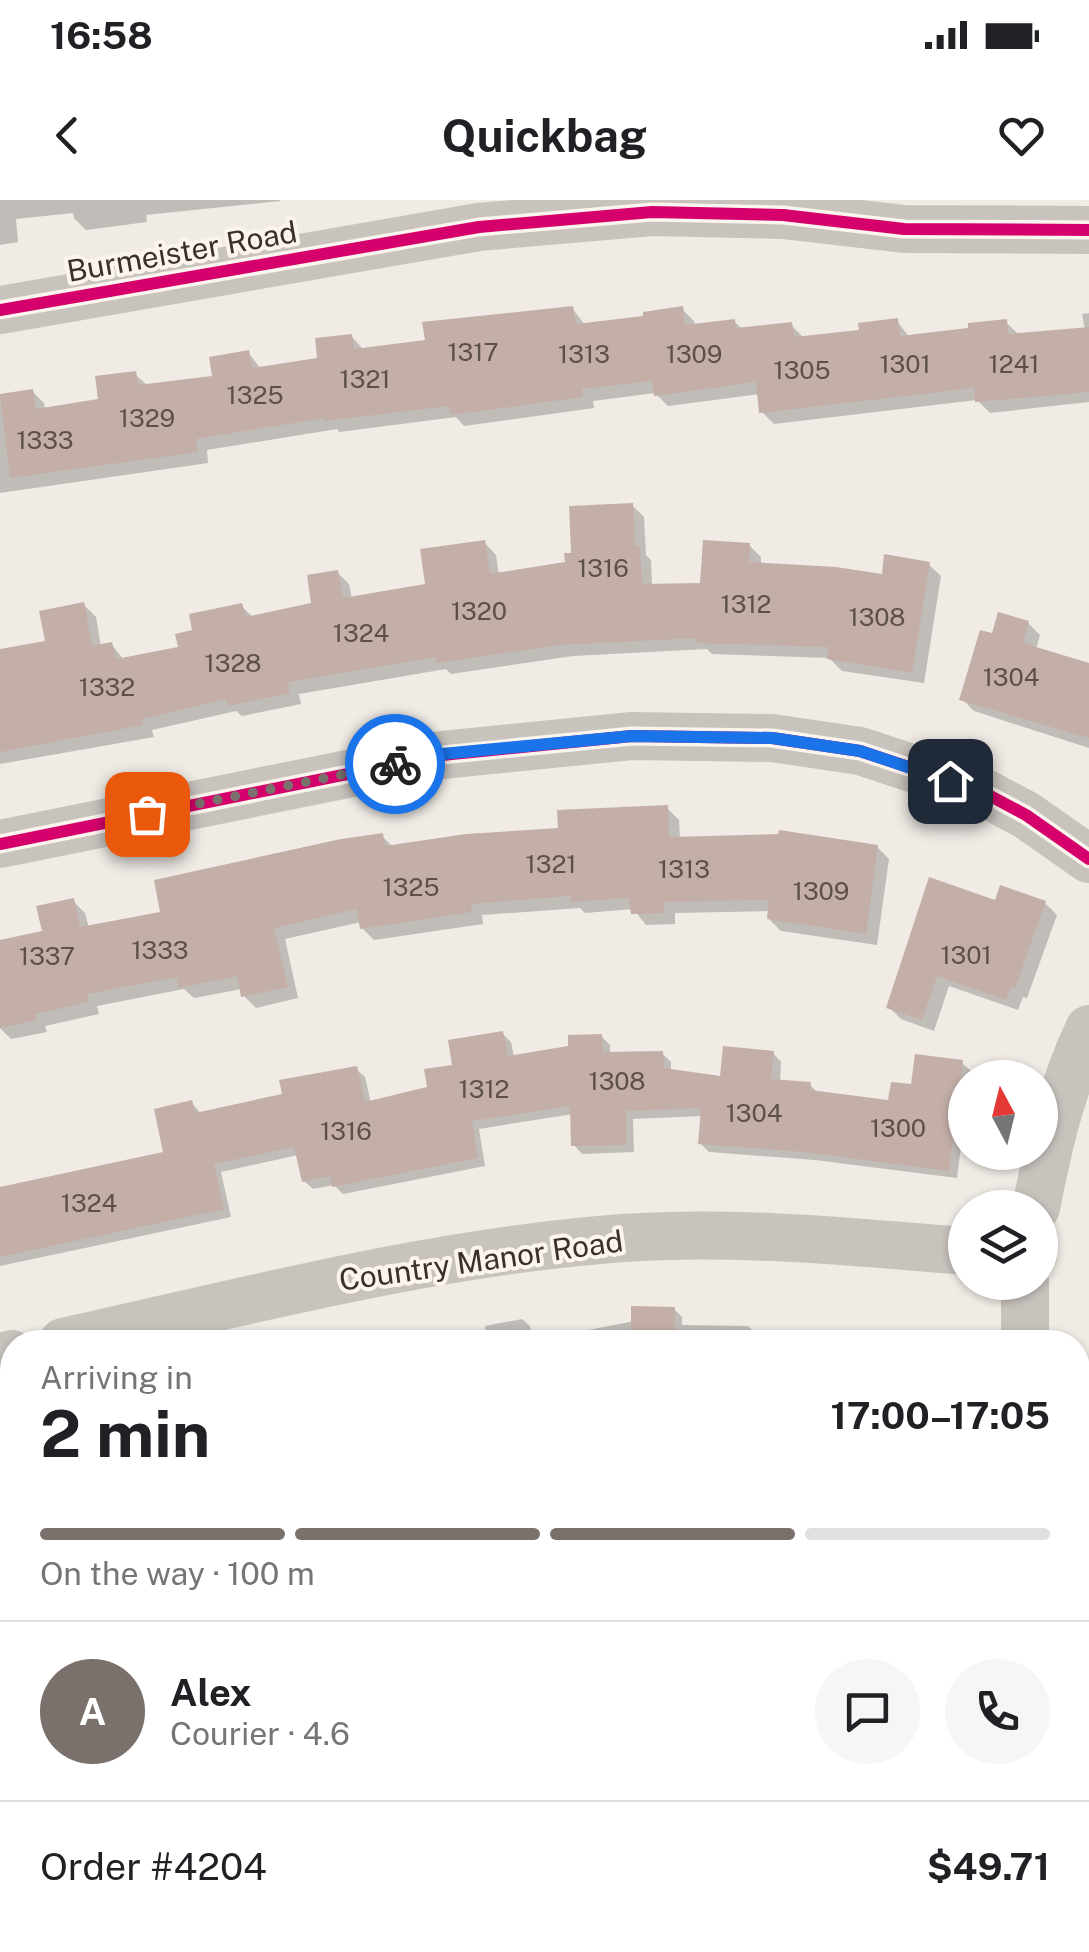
<!DOCTYPE html>
<html lang="en">
<head>
<meta charset="utf-8">
<style>
  :root { --surface:#fff; --page:#f6f6f6; --text:#202124; --muted:#757577; --line:#e0e0e0; --accent:#7a716c }
  body { margin:0; font-family:"Public Sans",sans-serif; background:var(--page); color:var(--text); height:100vh; display:flex; flex-direction:column; font-size:38px; white-space:nowrap }
  * { box-sizing:border-box; margin:0 }
  p { font-size:32px; color:var(--muted) }
  .icon { flex:none; width:55px; height:55px; fill:none; stroke:currentColor; stroke-width:2; stroke-linecap:round; stroke-linejoin:round }
  .map { position:relative; flex:1; overflow:hidden }
  .panel { position:absolute; left:0px; top:1130px; width:1090px; height:622px; display:flex; flex-direction:column; background:var(--surface); border-radius:40px 40px 0 0; box-shadow:0 2px 8px #0004 }
  .panel>* { flex:none }
  .needle { width:65px; rotate:353deg }
  .fabs { position:absolute; left:948px; top:860px; display:grid; gap:20px }
  .fabs a { display:grid; place-items:center; width:110px; height:110px; border-radius:50%; background:var(--surface); box-shadow:0 2px 8px #0004; font-size:50px }
  .pin { position:absolute; display:grid; place-items:center; width:85px; height:85px; color:#fff; margin:-42px; border-radius:20px; box-shadow:0 5px 15px #0006 }
  .courier { position:absolute; display:grid; place-items:center; width:100px; height:100px; margin:-50px; border:8px solid #1a73e8; border-radius:50%; background:#fff; color:#222; box-shadow:0 2px 12px #0007 }
  .headline em { font-style:normal; font-weight:700 }
  .headline div { display:flex; flex-direction:column-reverse }
  .headline { display:flex; align-items:center; justify-content:space-between; height:170px; padding:0 40px }
  h1 { font-size:65px; font-weight:700; line-height:75px }
  .bar { display:grid; grid-template-columns:repeat(4,1fr); gap:15px 10px; align-content:center; height:120px; padding:0 40px }
  .bar i { height:12px; border-radius:8px; background:var(--line) }
  .bar .selected { background:var(--accent) }
  .bar p { grid-column:span 4 }
  .line { display:flex; align-items:center; gap:25px; padding:0 40px; border-top:2px solid var(--line) }
  .line div { flex:1 }
  .round { display:grid; place-items:center; flex:none; width:105px; height:105px; border-radius:52px; background:var(--page) }
  .status { display:flex; justify-content:space-between; align-items:center; height:70px; padding:0 50px; background:var(--surface); direction:ltr }
  .status svg { height:28px; fill:currentColor }
  header { display:flex; justify-content:space-between; align-items:center; height:130px; padding:0 40px; background:var(--surface); font-size:45px; font-weight:700 }
  .map>svg:first-child { display:block }
  .shadow { fill:#0003 }
  .lines { fill:none; stroke-linecap:round; stroke-linejoin:round }
  .stream { stroke:#a1c2c1; stroke-width:11 }
  .building { fill:#c3afa7 }
  .street { stroke:#c9c3be; stroke-width:48 }
  .cycleway-casing { stroke:#fbf5ee; stroke-width:19 }
  .cycleway { stroke:#d6006c; stroke-width:12 }
  .done { stroke:#7a716c; stroke-width:10; stroke-dasharray:0 18 }
  .route { stroke:#1a73e8; stroke-width:12 }
  .labels { text-anchor:middle; stroke-width:8; stroke-linejoin:round; paint-order:stroke }
  .number-label { font-size:25px; fill:#5d504a }
  .street-label { font-size:30px; fill:#3b302b; stroke:#fbf5ee }
</style>
</head>
<body>
<div class="status"><b>16:58</b><svg viewBox="0 0 49 12"><path d="M0 12V9h3v3zM5 12V6h3v6zM10 12V3h3v9zM15 12V0h3v12zM26 1h20v11H26zM47 4h2v5h-2z"/></svg></div>
<header><svg class="icon" aria-label="back" viewBox="0 0 24 24"><path d="M15 5l-7 7 7 7"/></svg>Quickbag<svg class="icon" aria-label="heart" viewBox="0 0 24 24"><path d="M12 20l-8-8c-3-5 5-10 8-4 3-6 11-1 8 4z"/></svg></header>
<div class="map">
<svg width="1089" height="1752" viewBox="0 0 1089 1752">
  <rect width="100%" height="100%" fill="#f0ebe5"/>
  <!-- shadow -->
  <path class="shadow" d="M0,0H280V1L146,15L147,22L86,30L74,18L73,13L16,19L18,42L0,45Z
    M572,108L585,125L646,118L682,109L694,121L695,126L734,121L743,130L791,125L804,138L862,132L897,121L910,138L1006,122L1019,135L1085,130L1082,114L1089,113V202L990,213L977,200L774,224L762,212L760,194L668,206L655,193L593,201L594,208L464,226L456,217L339,232L337,229L207,250L208,263L0,293V196L32,191L44,203L45,210L101,201L135,174L148,186L215,178L248,152L261,169L320,160L351,136L364,150L427,142Z
    M632,305L644,317L646,355L651,360L652,386H703L749,345L761,357V365L884,376L928,364L941,376L924,483L842,471L829,458L712,454L707,449L573,456L451,474L446,469L299,494L301,504L242,516L236,511L152,530L154,537L0,564V452L48,443L84,405L96,417L101,447L112,445L124,460L181,449L195,432L241,406L254,418L314,405L337,372L349,384L352,399L428,386L484,342L496,355L499,375L567,364Z
    M1028,423L1040,435L1036,449L1089,466V548L974,511L962,499L993,436Z
    M667,608L679,620L680,639L877,647L889,659L877,745L781,731L769,719L770,711L675,713V724L646,725L633,709L585,713L580,708L482,715L483,724L374,740L362,728L361,722L285,739L298,798L256,808L244,796L242,789L194,798L184,789L97,806L99,814L45,826L47,832L11,839L0,828V742L45,733L73,701L85,713L89,728L163,714L382,636L394,648L561,630Z
    M1045,703L1057,715L1027,798L1023,797L1018,810L949,786L934,831L901,819L889,807Z
    M503,834L511,842L514,857L571,848L601,836L610,845V854L662,853L671,862V872L723,878L773,853L781,862L780,882L810,885L818,893L890,902L913,886L962,863L971,871L970,878H965V916L957,978L815,960L709,952L700,943L703,916L633,919L634,952L582,954L574,945L573,914L479,929L485,966L343,994L334,985L313,989L304,981L298,955L221,972L231,1017L0,1066V988L166,954L192,903L201,914L285,896L356,869L365,877L371,903L430,889Z
    M674,1109L682,1117V1125L748,1126L755,1133V1142H434L486,1132L485,1126L522,1119L530,1126L533,1141L634,1121Z
    M910,1135L918,1142H840V1136Z
    M12,1230V1366L0,1368V1232Z
    M1089,1411V1591L1078,1599V1424Z
    M12,1461V1561L0,1483V1463Z
    M97,1740L103,1746L138,1740H283L286,1752H73L72,1744Z
    M308,1740H521L524,1752H311Z
    M581,1740H675L613,1752H590Z"/>
  <g class="lines">
    <!-- stream -->
    <path class="stream" d="M1082,1752L1089,1748"/>
  </g>
  <!-- building -->
  <path class="building" d="M573,106L576,124L643,116V112L683,106L685,125L735,119L736,128L792,122L794,137L859,130L858,123L898,118L900,136L968,128V123L1007,119L1008,134L1089,127V192L975,202L974,188L759,213L756,182L654,196L652,181L582,189L583,197L450,215L449,206L325,221V218L196,239L198,252L10,278L0,194L33,189L36,209L98,199L95,176L136,171L138,185L212,176L209,157L249,150L252,168L317,158L315,138L352,134L354,149L425,140L422,122Z
    M633,303L635,346H640L642,384L700,383L703,340L750,343L749,362L836,367L882,374L884,354L930,362L912,473L827,459L829,447L697,443V438L560,445L437,463L436,457L288,482L290,493L228,506L226,499L142,519L143,525L0,552V449L45,441L39,411L84,402L92,446L112,442L116,459L178,447L175,434L192,430L189,414L242,403L246,417L311,403L307,375L338,370L343,398L425,384L420,349L485,340L490,374L565,362L564,353H571L569,306Z
    M998,412L1029,421L1023,443L1089,463V538L959,500L980,430L992,433Z
    M668,605L669,637L778,634L779,630L878,645L866,734L767,719L769,700L664,702V713L631,714L629,698L571,702L570,696L471,704L472,712L360,729L357,709L274,728L288,787L241,797L237,776L179,788L177,777L87,794L89,802L35,814L36,820L0,828V740L42,731L36,706L74,698L80,727L160,712L154,680L341,639L383,633L385,646L466,634L558,628L557,610Z
    M929,677L995,700L1000,685L1046,701L1015,788L1011,786L1006,800L937,776L922,820L886,808Z
    M503,831L508,856L568,846V835L602,834L603,852L663,851L664,868L720,876L723,846L774,851L771,879L811,882L810,890L888,900L891,882L911,884L915,854L963,860L949,971L804,952L698,944L701,908L626,911V945L571,946L570,906L472,921L478,958L332,987L330,976L302,982L294,947L214,964L224,1009L0,1057V987L163,952L154,909L192,900L195,913L282,894L279,880L357,866L365,902L427,887L424,869L452,865L448,840Z
    M631,1106L675,1107V1142H631Z"/>
  <g class="lines">
    <!-- street -->
    <path class="street" d="M0,110L479,27L652,12L783,15L904,29L1089,30
      M0,644L442,555L632,536L772,538L860,551L981,591L1026,615L1089,659
      M1036,1008C1048,946 1062,886 1089,829
      M63,1142C248,1101 433,1052 623,1038C735,1030 853,1042 965,1051
      M1025,1142V1082
      M0,1157L12,1154
      M0,1671L12,1668"/>
    <!-- cycleway casing -->
    <g class="cycleway-casing">
      <path id="cycleway" d="M0,110L479,27L652,12L783,15L904,29L1089,30
        M0,644L442,555L632,536L772,538L860,551L981,591L1026,615L1089,659"/>
    </g>
    <!-- cycleway -->
    <use href="#cycleway" class="cycleway"/>
  </g>
  <g class="lines">
    <!-- done -->
    <path class="done" d="M147,614L395,564"/>
    <!-- route -->
    <path class="route" d="M395,564L442,554L632,536L772,538L860,551L950,581"/>
  </g>
  <g class="labels">
    <!-- number labels -->
    <g class="number-label">
      <text x="473" y="161">1317</text>
      <text x="584" y="163">1313</text>
      <text x="694" y="163">1309</text>
      <text x="905" y="173">1301</text>
      <text x="1014" y="173">1241</text>
      <text x="802" y="179">1305</text>
      <text x="365" y="188">1321</text>
      <text x="255" y="204">1325</text>
      <text x="147" y="227">1329</text>
      <text x="45" y="249">1333</text>
      <text x="603" y="377">1316</text>
      <text x="746" y="413">1312</text>
      <text x="479" y="420">1320</text>
      <text x="877" y="426">1308</text>
      <text x="361" y="442">1324</text>
      <text x="233" y="472">1328</text>
      <text x="1011" y="486">1304</text>
      <text x="107" y="496">1332</text>
      <text x="551" y="673">1321</text>
      <text x="684" y="678">1313</text>
      <text x="411" y="696">1325</text>
      <text x="821" y="700">1309</text>
      <text x="160" y="759">1333</text>
      <text x="966" y="764">1301</text>
      <text x="47" y="765">1337</text>
      <text x="617" y="890">1308</text>
      <text x="484" y="898">1312</text>
      <text x="754" y="922">1304</text>
      <text x="898" y="937">1300</text>
      <text x="346" y="940">1316</text>
      <text x="89" y="1012">1324</text>
    </g>
    <!-- street labels -->
    <g class="street-label">
      <text transform="translate(182 52) rotate(-10)" y="10">Burmeister Road</text>
      <text transform="translate(481 1061) rotate(-8)" y="10">Country Manor Road</text>
    </g>
  </g>
</svg>
<div class="fabs">
<a><svg class="needle" viewBox="-14 -14 28 28"><path d="M0-13l5 13h-10z" fill="#e53935"/><path d="M0 13l5-13h-10z" fill="#757577"/></svg></a>
<a><svg class="icon" aria-label="layers" viewBox="0 0 24 24"><path d="M12 4l9 5-9 5-9-5zM3 14l9 5 9-5"/></svg></a>
</div>
<div class="pin" style="left:147px;top:614px;background:#ea580c"><svg class="icon" aria-label="bag" viewBox="0 0 24 24"><path d="M5 8h14l-1 12H6zM9 8a3 3 0 0 1 6 0"/></svg></div>
<div class="pin" style="left:950px;top:581px;background:#1f2937"><svg class="icon" aria-label="home" viewBox="0 0 24 24"><path d="M3 11l9-7 9 7M6 9v11h12V9"/></svg></div>
<div class="courier" style="left:395px;top:564px"><svg class="icon" aria-label="bike" viewBox="0 0 24 24"><circle cx="6" cy="16" r="4"/><circle cx="18" cy="16" r="4"/><path d="M6 16l4-8h5l3 8M10 8l3 8H6M13 5h3"/></svg></div>
<section class="panel">
<div class="headline"><div><h1>2 min</h1><p>Arriving in</p></div><em>17:00–17:05</em></div>
<div class="bar"><i class="selected"></i><i class="selected"></i><i class="selected"></i><i></i><p>On the way · 100 m</p></div>
<div class="line" style="height:180px"><b class="round" style="background:var(--accent);color:#fff">A</b><div><b>Alex</b><p>Courier · 4.6</p></div><a class="round"><svg class="icon" aria-label="chat" viewBox="0 0 24 24"><path d="M4 5h16v11H9l-5 4z"/></svg></a><a class="round"><svg class="icon" aria-label="phone" viewBox="0 0 24 24"><path d="M5 4h4l2 5-3 2q2 4 5 5l2-3 5 2v4C11 20 4 13 5 4z"/></svg></a></div>
<div class="line" style="height:130px"><div>Order #4204</div><b>$49.71</b></div>
</section>
</div>
</body>
</html>
